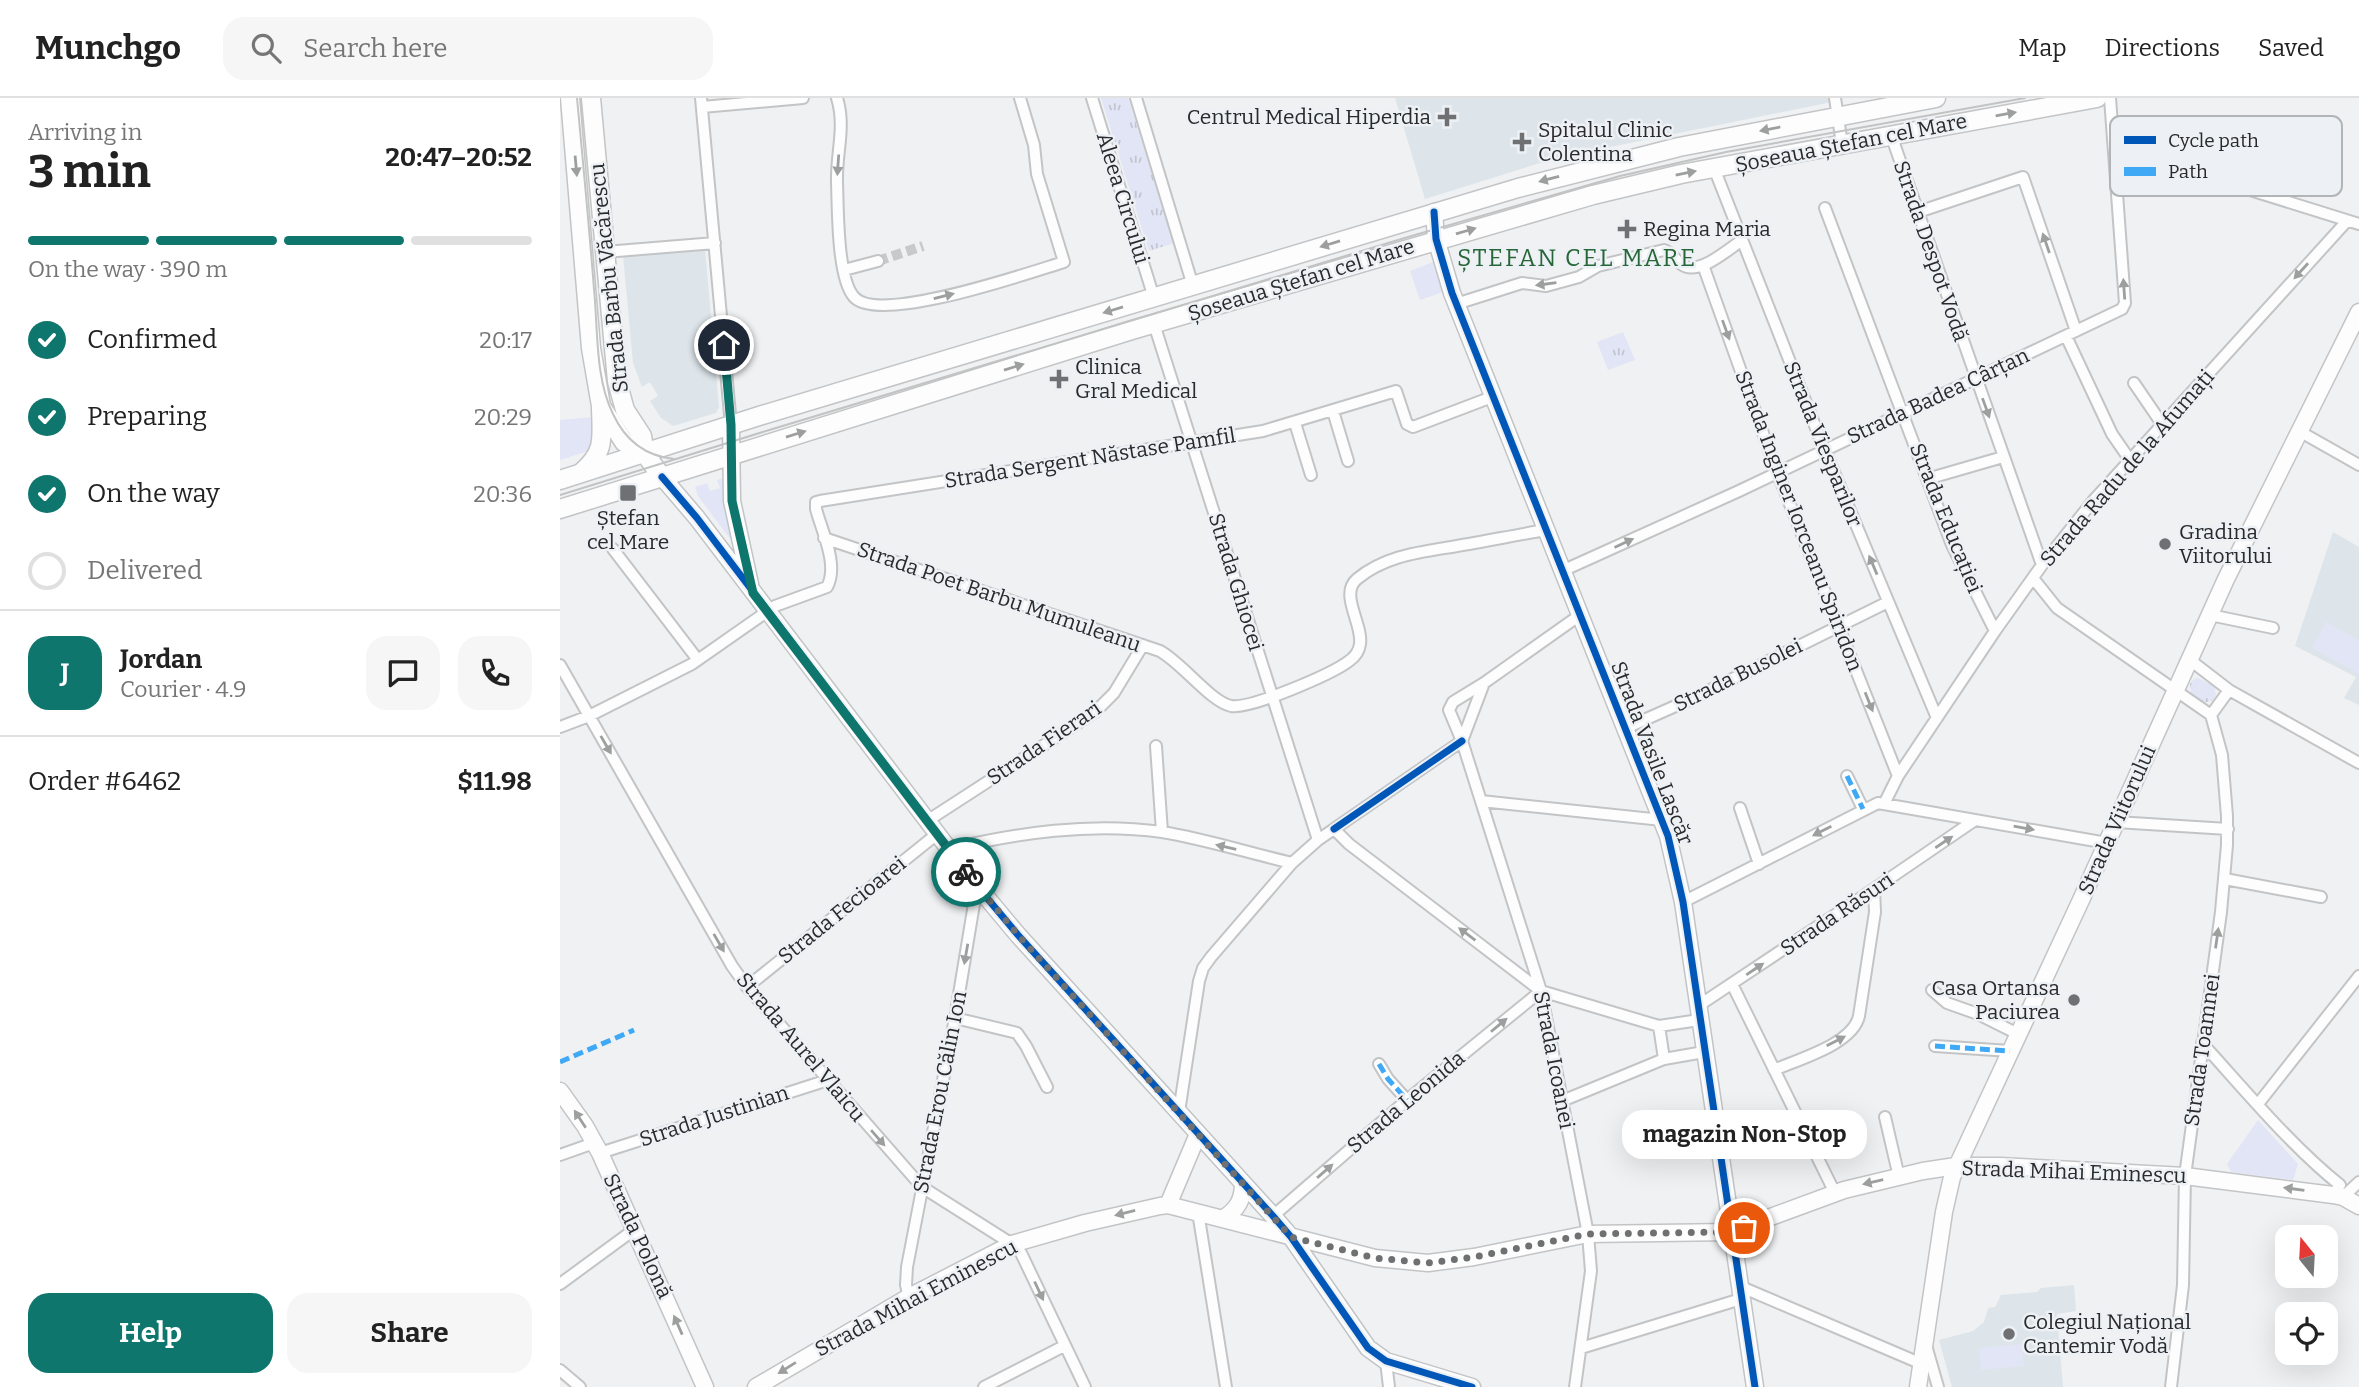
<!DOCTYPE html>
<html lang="en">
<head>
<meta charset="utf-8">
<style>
  :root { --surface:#fff; --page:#f6f6f6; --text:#222; --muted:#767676; --line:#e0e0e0; --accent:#0f766e }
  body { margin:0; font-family:Bitter,serif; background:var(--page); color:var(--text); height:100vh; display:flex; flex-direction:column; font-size:26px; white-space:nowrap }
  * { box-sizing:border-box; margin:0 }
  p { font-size:23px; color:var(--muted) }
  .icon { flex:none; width:38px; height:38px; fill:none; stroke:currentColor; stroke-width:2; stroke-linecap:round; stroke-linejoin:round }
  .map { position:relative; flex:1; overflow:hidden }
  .side { display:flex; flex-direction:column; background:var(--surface); width:560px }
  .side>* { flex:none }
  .needle { width:46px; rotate:342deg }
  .fabs { position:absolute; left:1715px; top:1127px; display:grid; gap:14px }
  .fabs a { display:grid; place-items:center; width:63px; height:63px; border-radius:14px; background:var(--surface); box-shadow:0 7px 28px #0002; font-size:35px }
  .pin { position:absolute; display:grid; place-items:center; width:60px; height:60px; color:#fff; margin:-30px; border:4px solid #fff; border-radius:50%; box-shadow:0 2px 7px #0007 }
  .courier { position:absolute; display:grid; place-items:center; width:70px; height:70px; margin:-35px; border:5px solid #0f766e; border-radius:50%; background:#fff; color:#222; box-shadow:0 2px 9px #0007 }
  .bubble { position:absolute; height:49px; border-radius:21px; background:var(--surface); box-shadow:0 7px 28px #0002; font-size:23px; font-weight:700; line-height:49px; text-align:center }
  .overview em { font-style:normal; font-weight:700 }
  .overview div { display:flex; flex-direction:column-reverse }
  .overview { display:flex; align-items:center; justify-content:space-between; height:119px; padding:0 28px }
  h1 { font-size:46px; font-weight:700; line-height:52px }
  .bar { display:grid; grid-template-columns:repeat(4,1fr); gap:10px 7px; align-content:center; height:84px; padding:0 28px }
  .bar i { height:9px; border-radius:5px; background:var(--line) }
  .bar .current { background:var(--accent) }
  .bar p { grid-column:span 4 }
  .line { display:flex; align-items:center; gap:18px; padding:0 28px; border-top:2px solid var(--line) }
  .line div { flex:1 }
  .round { display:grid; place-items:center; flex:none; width:74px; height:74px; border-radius:21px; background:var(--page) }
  ol { padding:0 28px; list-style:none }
  li { display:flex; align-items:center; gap:21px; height:77px }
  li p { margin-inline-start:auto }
  li .icon { padding:7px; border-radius:50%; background:var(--accent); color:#fff; stroke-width:4 }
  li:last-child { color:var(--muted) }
  li i { width:38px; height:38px; border:4px solid var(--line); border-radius:50% }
  .action { display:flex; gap:14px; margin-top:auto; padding:14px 28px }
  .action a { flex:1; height:80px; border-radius:21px; background:var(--accent); color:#fff; font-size:28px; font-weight:700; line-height:80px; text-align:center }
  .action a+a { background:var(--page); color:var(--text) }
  header { display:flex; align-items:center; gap:42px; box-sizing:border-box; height:98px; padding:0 35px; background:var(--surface); border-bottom:2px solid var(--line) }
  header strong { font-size:33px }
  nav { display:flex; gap:38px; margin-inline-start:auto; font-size:24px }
  .search { width:490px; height:63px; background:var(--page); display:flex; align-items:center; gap:18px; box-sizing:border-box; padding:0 24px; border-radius:21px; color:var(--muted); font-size:26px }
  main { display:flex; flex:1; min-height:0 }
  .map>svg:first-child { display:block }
  .built { fill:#dde5ea }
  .grass { fill:url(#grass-tufts) }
  .green { fill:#e1e5f5 }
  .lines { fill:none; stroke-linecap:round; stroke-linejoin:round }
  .street-tunnel { stroke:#c7c9cb; stroke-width:10; stroke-dasharray:10 5; stroke-linecap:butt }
  .street-casing { stroke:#c3c4c6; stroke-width:14 }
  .secondary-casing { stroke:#c3c4c6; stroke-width:19 }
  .primary-casing { stroke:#c3c4c6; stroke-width:21 }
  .street { stroke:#fdfdfd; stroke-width:10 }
  .secondary { stroke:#fdfdfd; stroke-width:16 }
  .primary { stroke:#fdfdfd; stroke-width:18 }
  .tram { stroke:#c2c3c3; stroke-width:2 }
  .quiet { stroke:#3fa9f5; stroke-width:5; stroke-dasharray:10 5; stroke-linecap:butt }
  .cycleway-casing { stroke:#edf1f5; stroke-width:11 }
  .cycleway { stroke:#0057b8; stroke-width:7 }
  .oneway { fill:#9d9e9e }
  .done { stroke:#6e7071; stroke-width:7; stroke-dasharray:0 12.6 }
  .route { stroke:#0f766e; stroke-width:9 }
  .poi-dot { fill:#6e7071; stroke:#edf1f5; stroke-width:2.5 }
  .labels { text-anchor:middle; stroke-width:5; stroke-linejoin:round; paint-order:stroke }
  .poi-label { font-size:21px; fill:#282a2b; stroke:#edf1f5; text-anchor:start }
  .street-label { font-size:21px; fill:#282a2b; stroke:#edf1f5 }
  .quarter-label { font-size:24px; letter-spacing:2px; fill:#266637; stroke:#edf1f5 }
  .key { fill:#edf1f5; stroke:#b2b5b8; stroke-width:2 }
  .key-label { font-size:19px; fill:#282a2b }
</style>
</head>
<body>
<header>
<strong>Munchgo</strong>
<div class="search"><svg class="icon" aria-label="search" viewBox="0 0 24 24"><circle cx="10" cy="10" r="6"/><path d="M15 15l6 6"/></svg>Search here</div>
<nav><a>Map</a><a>Directions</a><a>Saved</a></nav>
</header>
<main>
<section class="side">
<div class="overview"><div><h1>3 min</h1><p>Arriving in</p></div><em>20:47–20:52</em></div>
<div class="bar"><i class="current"></i><i class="current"></i><i class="current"></i><i></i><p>On the way · 390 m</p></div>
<ol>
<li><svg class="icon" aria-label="check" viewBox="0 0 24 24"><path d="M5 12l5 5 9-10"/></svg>Confirmed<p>20:17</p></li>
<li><svg class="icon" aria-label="check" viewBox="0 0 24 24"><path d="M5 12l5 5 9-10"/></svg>Preparing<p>20:29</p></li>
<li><svg class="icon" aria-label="check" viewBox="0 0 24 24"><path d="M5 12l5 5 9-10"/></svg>On the way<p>20:36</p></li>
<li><i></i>Delivered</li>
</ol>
<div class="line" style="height:126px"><b class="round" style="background:var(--accent);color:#fff">J</b><div><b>Jordan</b><p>Courier · 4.9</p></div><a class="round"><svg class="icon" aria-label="chat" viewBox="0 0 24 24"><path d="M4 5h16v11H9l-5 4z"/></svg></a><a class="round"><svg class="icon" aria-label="phone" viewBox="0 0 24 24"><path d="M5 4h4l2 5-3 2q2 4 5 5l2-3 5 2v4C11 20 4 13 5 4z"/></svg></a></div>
<div class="line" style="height:91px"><div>Order #6462</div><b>$11.98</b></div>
<div class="action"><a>Help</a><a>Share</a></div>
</section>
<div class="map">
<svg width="1799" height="1289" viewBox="0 0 1799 1289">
  <defs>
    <pattern id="grass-tufts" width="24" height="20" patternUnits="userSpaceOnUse" patternTransform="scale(1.75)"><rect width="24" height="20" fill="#e1e5f5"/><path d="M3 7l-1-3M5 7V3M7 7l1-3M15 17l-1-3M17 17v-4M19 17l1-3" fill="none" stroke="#c1c5d2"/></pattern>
  </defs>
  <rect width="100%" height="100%" fill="#eff1f3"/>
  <!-- built -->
  <path class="built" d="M835,0H1272V4L996,60L865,101Z
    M145,151L159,309L156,315L113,328L101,320L90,303L98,298L90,284L82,289L73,265L63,158Z
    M1773,434L1799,449V607L1784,600L1796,579L1735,548Z
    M1514,1187L1516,1213L1497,1216L1503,1289H1392L1379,1242L1413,1233L1424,1224L1428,1210L1435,1209L1441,1197L1477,1194L1481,1190Z"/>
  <!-- grass -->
  <path class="grass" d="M541,0H568L614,145L589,153Z
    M1063,234L1075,262L1048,272L1037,244Z
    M1638,580L1654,588L1656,597L1653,602L1644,605L1631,597L1630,586L1634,581Z"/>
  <!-- green -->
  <path class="green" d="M873,164L883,194L860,202L850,173Z
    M34,319L36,342L31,352L0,362V322Z
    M166,379L177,450L138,398L135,389L147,385L150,393L160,390L157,382Z
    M1766,524L1799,542V576L1752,550Z
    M1698,1022L1738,1066L1733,1082L1671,1074L1667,1066Z
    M1462,1246L1464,1268L1421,1272L1419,1250Z"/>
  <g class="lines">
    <!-- street-tunnel -->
    <path class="street-tunnel" d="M318,163L363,148"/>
    <!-- street casing -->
    <g class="street-casing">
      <path id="street" d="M141,0L171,327
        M277,0C286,29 276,55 277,84C278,110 277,180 294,199C319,227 468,175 504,164L477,76L474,47L460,0
        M532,0L594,200
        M576,0L633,188
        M1275,0L1282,46
        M142,9L243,0
        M1331,37L1482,467
        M1154,70L1261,343L1377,620
        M1690,92L1799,126
        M1265,110L1392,447L1435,533
        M1358,114L1463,79L1516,233
        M45,154L155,145
        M1143,167L1214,366L1338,678
        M284,172L318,163
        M896,206L962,185L986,188L1019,179L1038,168L1104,152C1112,154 1114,161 1121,166C1138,179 1167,152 1181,143
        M594,226L758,742
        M1506,238L1552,336L1570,362
        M1574,285L1602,326
        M773,313L788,363
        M735,325L751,377
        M1739,333L1799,367
        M1367,381L1443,359
        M264,440L600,553C622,565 651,604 671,608C691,611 772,576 789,563C795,559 799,553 800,546C803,526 779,496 797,481C826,457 862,454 897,448C927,443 956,437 986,432
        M53,451L138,562
        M1002,473L1179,393L1562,211L1565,205L1550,0
        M1473,480L1497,510L1651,617L1662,657L1667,718V747L1661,814L1625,1078L1623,1187L1611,1289
        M1650,517L1713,530
        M1630,562L1669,592L1799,665
        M0,567L172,868L187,889L362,1089L452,1146L461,1155L525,1289
        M1651,617L1669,592
        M0,629L29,618L132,566L215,508L267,489C279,467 262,434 256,411V404L260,403L703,333L836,293L847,326L853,329L932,299
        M1066,630L1138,598L1328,504
        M902,643L924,585
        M596,648L602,734
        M1287,678L1303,711
        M921,703L1102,722
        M1324,706L1338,678L1435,533L1482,467L1533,403L1787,123
        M1180,710L1199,766
        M367,723L535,614L554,595L583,547
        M1556,724L1668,731
        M774,731L789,746L981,893L1099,928L1139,922
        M389,751C458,735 530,724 602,734C645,741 689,755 732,765
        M1665,781L1761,799
        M1123,804L1318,705L1547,745
        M1172,886L1275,1095
        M187,889L377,736
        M1372,892L1387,905L1418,916L1458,936
        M1138,908L1314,791L1415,722
        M395,920L457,935L466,948L487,989
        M1099,928L1104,961
        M1642,945C1684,991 1732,1049 1780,1087L1773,1097
        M1375,948L1450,953
        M819,966L828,981L847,1002
        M1214,972C1239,961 1293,946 1299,918L1315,814L1314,791
        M1002,1003L1104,961L1144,954
        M1698,1006L1799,878
        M619,1014L639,883L643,870L651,859L732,765L758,742L902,643
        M1325,1019L1339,1079
        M40,1055L268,982
        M0,1057L34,1045
        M1783,1099L1799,1084
        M638,1114L666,1289
        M713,1118L847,1002L981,893
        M0,1186L75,1131
        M1179,1188L1362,1266
        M349,1199L346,1187L347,1169L395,920L417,788
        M1021,1250L1181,1201
        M1367,1251L1378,1289
        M826,1263L829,1289
        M0,1272L20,1289
        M424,1289L504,1248
        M1015,1289L1031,1173L1028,1136L981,893L902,643L889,612L893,604L924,585L1020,517"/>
    </g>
    <!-- secondary casing -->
    <g class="secondary-casing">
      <path id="secondary" d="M874,114L876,141L892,195L1108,738L1123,804L1195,1289
        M171,327L172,403L190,486
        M102,379L137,420L417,788L458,837L713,1118L731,1139L808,1250L826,1263L912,1289
        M0,993L25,1028L40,1055L145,1289
        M608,1107L638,1036
        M664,1120C678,1111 683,1101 683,1085
        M196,1289L349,1199L452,1146L525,1125L600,1108L608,1107L815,1160L868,1165L914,1159L1028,1136L1170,1134L1284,1092L1363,1073L1396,1068H1440L1625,1078L1773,1097L1783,1099L1799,1108
        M1358,1289L1384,1114L1392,1079L1521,802L1666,481L1799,214"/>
    </g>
    <!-- primary casing -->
    <g class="primary-casing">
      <path id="primary" d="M10,0L31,250L41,308L64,344L85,356L102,379
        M31,0L57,283L65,312L82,338L85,356
        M22,374C45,354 42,341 41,311
        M0,382L199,318L958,90L1119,49L1376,0
        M0,411L572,232L1033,97L1121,76L1537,0"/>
    </g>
    <!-- street -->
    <use href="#street" class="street"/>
    <!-- secondary -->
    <use href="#secondary" class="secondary"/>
    <!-- primary -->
    <use href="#primary" class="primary"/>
    <!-- tram -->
    <path class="tram" d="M17,0C23,64 29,127 34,191C38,231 35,280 53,316C65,342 86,358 114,361
      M0,397L206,333L848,139L1060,78L1166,54L1465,0"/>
    <!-- quiet -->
    <path class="quiet" d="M1287,678L1303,711
      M1375,948L1450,953
      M0,964L74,932
      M819,966L828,981L847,1002"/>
    <!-- cycleway casing -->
    <g class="cycleway-casing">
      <path id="cycleway" d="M874,114L876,141L892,195L1108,738L1123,804L1195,1289
        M102,379L137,420L417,788L458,837L713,1118L731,1139L808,1250L826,1263L912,1289
        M774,731L902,643"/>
    </g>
    <!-- cycleway -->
    <use href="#cycleway" class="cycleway"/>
  </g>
  <!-- one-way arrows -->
  <defs><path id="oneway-solid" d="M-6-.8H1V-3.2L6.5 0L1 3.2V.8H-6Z" transform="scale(1.75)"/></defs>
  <g class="oneway">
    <use href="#oneway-solid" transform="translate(1446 16) rotate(-10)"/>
    <use href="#oneway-solid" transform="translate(1210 31) rotate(169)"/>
    <use href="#oneway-solid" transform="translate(278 67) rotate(94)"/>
    <use href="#oneway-solid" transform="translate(16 68) rotate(85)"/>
    <use href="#oneway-solid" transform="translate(1126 75) rotate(-11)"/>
    <use href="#oneway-solid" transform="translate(989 81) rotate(165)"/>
    <use href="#oneway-solid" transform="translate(906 133) rotate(-16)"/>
    <use href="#oneway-solid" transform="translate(1486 145) rotate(-109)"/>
    <use href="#oneway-solid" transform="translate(770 146) rotate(163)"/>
    <use href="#oneway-solid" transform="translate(1741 173) rotate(132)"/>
    <use href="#oneway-solid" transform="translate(986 186) rotate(172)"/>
    <use href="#oneway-solid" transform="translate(1564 191) rotate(-94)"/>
    <use href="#oneway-solid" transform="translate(384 198) rotate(-14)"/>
    <use href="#oneway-solid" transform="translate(553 212) rotate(163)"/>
    <use href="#oneway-solid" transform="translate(1166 232) rotate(70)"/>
    <use href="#oneway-solid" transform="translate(454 269) rotate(-17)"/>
    <use href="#oneway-solid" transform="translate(1426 310) rotate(70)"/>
    <use href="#oneway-solid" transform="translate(236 336) rotate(-17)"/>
    <use href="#oneway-solid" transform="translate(1064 445) rotate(-25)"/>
    <use href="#oneway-solid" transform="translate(1313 467) rotate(-113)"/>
    <use href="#oneway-solid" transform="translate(1309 604) rotate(68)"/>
    <use href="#oneway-solid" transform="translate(46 647) rotate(60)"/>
    <use href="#oneway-solid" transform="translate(1464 730) rotate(10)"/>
    <use href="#oneway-solid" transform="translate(1262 733) rotate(153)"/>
    <use href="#oneway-solid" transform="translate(1384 744) rotate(-34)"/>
    <use href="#oneway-solid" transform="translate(666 749) rotate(-167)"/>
    <use href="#oneway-solid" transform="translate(907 836) rotate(-143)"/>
    <use href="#oneway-solid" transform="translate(1657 840) rotate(-82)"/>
    <use href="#oneway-solid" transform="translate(159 845) rotate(60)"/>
    <use href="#oneway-solid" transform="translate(406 856) rotate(100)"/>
    <use href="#oneway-solid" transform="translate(1195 871) rotate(-34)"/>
    <use href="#oneway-solid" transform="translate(939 927) rotate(-40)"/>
    <use href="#oneway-solid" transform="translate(1276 943) rotate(-27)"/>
    <use href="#oneway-solid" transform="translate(20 1021) rotate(-123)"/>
    <use href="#oneway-solid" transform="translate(318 1040) rotate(49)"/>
    <use href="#oneway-solid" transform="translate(765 1073) rotate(-41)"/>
    <use href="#oneway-solid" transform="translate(1313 1084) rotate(167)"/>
    <use href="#oneway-solid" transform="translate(1734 1091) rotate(-172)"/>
    <use href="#oneway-solid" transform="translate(565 1115) rotate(166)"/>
    <use href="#oneway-solid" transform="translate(479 1193) rotate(65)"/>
    <use href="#oneway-solid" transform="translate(118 1227) rotate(-114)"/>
    <use href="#oneway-solid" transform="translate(227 1270) rotate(148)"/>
  </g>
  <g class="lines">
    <!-- done -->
    <path class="done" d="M406,774L458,837L731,1139L815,1160L868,1165L914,1159L1028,1136L1170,1134L1184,1130"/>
    <!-- route -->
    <path class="route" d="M164,247L171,327L172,403L193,495L406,774"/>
  </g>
  <!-- markers -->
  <g class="poi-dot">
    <path d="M883.5 8.5h7v7h7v7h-7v7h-7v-7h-7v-7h7z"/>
    <path d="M958.5 33.5h7v7h7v7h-7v7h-7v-7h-7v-7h7z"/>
    <path d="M1063.5 120.5h7v7h7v7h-7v7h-7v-7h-7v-7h7z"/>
    <path d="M495.5 270.5h7v7h7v7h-7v7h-7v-7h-7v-7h7z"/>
    <rect x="59" y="386" width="18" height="18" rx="3.5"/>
    <circle cx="1605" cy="446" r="7"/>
    <circle cx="1514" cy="902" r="7"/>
    <circle cx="1449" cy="1236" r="7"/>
  </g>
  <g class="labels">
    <!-- poi labels -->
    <g class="poi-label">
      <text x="871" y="26" text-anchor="end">Centrul Medical Hiperdia</text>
      <text x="978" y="39">Spitalul Clinic<tspan x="978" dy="24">Colentina</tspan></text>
      <text x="1083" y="138">Regina Maria</text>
      <text x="515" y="276">Clinica<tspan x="515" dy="24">Gral Medical</tspan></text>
      <text x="68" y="427" text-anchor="middle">Ștefan<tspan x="68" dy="24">cel Mare</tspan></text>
      <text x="1619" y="441">Gradina<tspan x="1619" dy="24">Viitorului</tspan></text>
      <text x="1500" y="897" text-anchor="end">Casa Ortansa<tspan x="1500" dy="24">Paciurea</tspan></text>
      <text x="1463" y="1231">Colegiul Național<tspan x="1463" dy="24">Cantemir Vodă</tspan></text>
    </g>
    <!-- street labels -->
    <g class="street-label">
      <text transform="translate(1291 45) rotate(-11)" y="7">Șoseaua Ștefan cel Mare</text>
      <text transform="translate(563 100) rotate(73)" y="7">Aleea Circului</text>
      <text transform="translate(1371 153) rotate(71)" y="7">Strada Despot Vodă</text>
      <text transform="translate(49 180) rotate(-96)" y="7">Strada Barbu Văcărescu</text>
      <text transform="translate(741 182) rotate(-17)" y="7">Șoseaua Ștefan cel Mare</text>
      <text transform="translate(1378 298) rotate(-25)" y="7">Strada Badea Cârțan</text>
      <text transform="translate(1263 346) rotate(68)" y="7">Strada Viesparilor</text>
      <text transform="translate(530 360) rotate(-9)" y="7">Strada Sergent Năstase Pamfil</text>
      <text transform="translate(1567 370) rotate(-49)" y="7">Strada Radu de la Afumați</text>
      <text transform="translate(1386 420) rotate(68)" y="7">Strada Educației</text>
      <text transform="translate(1239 423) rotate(69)" y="7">Strada Inginer Iorceanu Spiridon</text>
      <text transform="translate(676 484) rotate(73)" y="7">Strada Ghiocei</text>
      <text transform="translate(439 499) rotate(19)" y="7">Strada Poet Barbu Mumuleanu</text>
      <text transform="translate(1178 577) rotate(-26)" y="7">Strada Busolei</text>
      <text transform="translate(484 645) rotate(-34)" y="7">Strada Fierari</text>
      <text transform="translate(1092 655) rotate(69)" y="7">Strada Vasile Lascăr</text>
      <text transform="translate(1557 722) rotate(-66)" y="7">Strada Viitorului</text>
      <text transform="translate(282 812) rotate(-39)" y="7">Strada Fecioarei</text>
      <text transform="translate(1277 816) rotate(-34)" y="7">Strada Răsuri</text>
      <text transform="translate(241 949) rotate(50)" y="7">Strada Aurel Vlaicu</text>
      <text transform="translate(1642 952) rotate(-82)" y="7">Strada Toamnei</text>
      <text transform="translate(994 962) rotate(79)" y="7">Strada Icoanei</text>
      <text transform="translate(380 994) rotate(-79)" y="7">Strada Erou Călin Ion</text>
      <text transform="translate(846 1004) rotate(-40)" y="7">Strada Leonida</text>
      <text transform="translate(154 1018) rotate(-18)" y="7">Strada Justinian</text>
      <text transform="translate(1514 1074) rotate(2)" y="7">Strada Mihai Eminescu</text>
      <text transform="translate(78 1138) rotate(65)" y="7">Strada Polonă</text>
      <text transform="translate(356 1200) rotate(-28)" y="7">Strada Mihai Eminescu</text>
    </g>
    <!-- quarter labels -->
    <g class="quarter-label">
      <text x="1017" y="168">ȘTEFAN CEL MARE</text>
    </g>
  </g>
  <!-- legend -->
  <rect x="1550" y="18" width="232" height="80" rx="10" class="key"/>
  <rect x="1564" y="38" width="32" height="8" fill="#0057b8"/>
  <rect x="1564" y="69" width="32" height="9" fill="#3fa9f5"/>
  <g class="key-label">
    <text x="1608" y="49">Cycle path</text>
    <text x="1608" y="80">Path</text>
  </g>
</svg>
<div class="fabs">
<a><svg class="needle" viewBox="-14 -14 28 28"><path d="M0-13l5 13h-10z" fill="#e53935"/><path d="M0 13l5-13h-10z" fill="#767676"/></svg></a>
<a><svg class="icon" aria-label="locate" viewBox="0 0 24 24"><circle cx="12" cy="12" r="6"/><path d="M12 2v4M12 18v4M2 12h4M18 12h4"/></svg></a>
</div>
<div class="pin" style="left:1184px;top:1130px;background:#ea580c"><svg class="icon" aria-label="bag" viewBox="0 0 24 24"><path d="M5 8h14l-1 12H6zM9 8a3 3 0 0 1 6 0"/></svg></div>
<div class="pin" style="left:164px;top:247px;background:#1f2937"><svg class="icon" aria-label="home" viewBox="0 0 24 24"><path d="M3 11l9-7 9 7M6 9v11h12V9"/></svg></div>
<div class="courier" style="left:406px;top:774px"><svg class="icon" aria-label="bike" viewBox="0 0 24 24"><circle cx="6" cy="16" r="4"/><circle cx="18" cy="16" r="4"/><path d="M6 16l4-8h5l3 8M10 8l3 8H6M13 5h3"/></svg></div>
<div class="bubble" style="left:1062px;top:1012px;width:245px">magazin Non-Stop</div>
</div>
</main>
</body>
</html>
